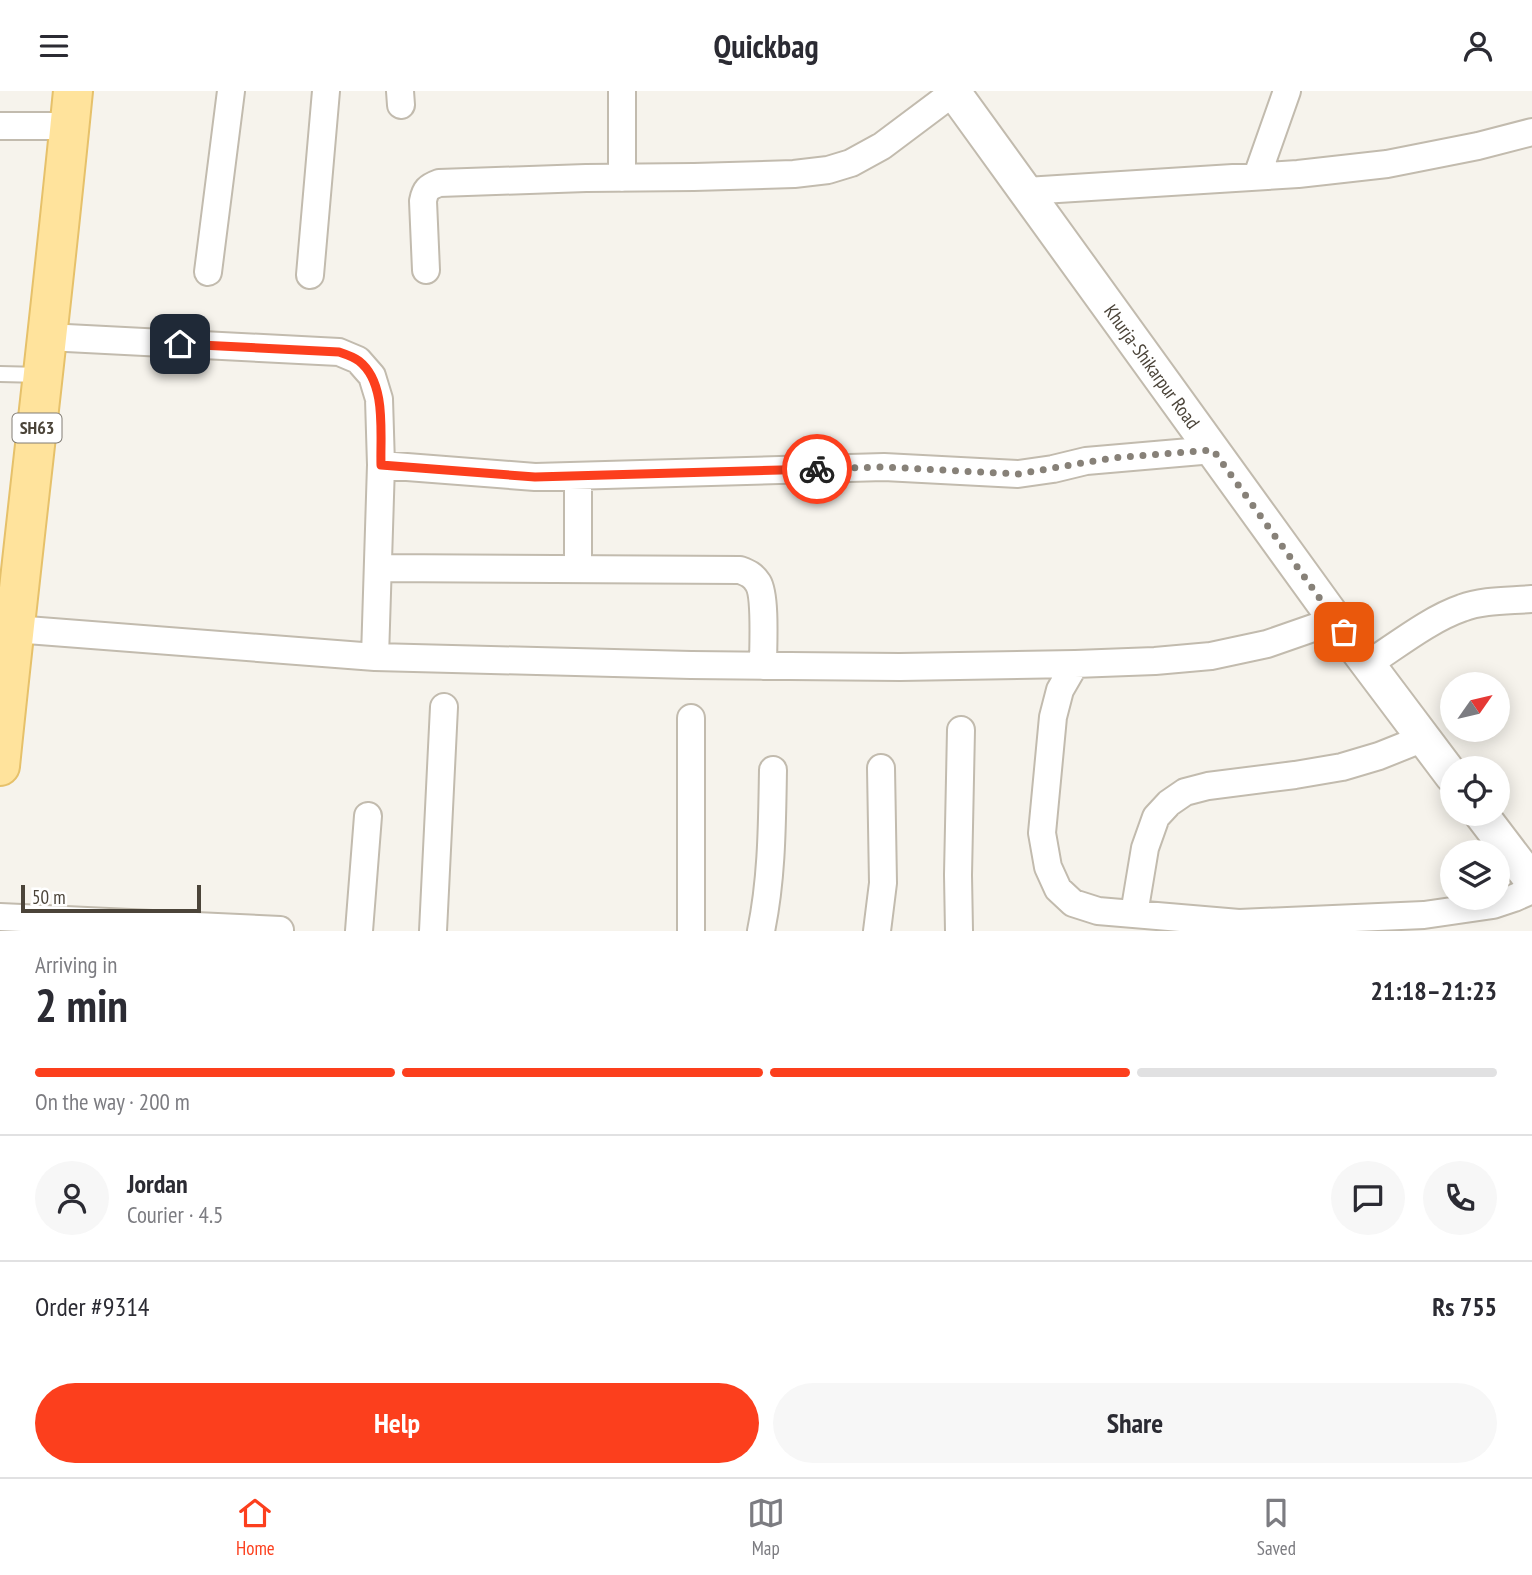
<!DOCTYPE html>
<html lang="en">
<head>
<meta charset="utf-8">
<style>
  :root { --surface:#fff; --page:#f7f7f7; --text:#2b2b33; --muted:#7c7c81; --line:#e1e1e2; --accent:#fc3f1d }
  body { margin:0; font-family:"PT Sans Narrow",sans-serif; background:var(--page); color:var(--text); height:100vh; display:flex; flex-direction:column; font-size:26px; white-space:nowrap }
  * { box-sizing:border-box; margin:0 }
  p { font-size:23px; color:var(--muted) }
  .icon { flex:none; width:38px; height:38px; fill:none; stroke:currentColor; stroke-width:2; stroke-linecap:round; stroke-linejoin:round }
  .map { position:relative; height:840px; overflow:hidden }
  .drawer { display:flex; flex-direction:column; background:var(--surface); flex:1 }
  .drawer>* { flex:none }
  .needle { width:46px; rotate:56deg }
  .tools { position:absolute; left:1440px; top:581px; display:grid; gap:14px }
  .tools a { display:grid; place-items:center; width:70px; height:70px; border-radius:50%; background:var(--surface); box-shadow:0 4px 18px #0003; font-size:35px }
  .scale { position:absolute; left:21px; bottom:18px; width:180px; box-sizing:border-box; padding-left:7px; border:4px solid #4b4439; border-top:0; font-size:19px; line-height:24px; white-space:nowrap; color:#4b4439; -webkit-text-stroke:5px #fff; paint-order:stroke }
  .pin { position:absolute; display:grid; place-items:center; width:60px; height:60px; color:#fff; margin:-30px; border-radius:14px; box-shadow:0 4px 10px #0006 }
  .courier { position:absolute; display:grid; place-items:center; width:70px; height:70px; margin:-35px; border:5px solid #fc3f1d; border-radius:50%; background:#fff; color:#222; box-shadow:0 2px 9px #0007 }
  .headline em { font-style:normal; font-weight:700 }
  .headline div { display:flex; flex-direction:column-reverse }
  .headline { display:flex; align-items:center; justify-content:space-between; height:119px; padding:0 35px }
  h1 { font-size:46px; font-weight:700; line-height:52px }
  .bar { display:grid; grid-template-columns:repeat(4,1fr); gap:10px 7px; align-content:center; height:84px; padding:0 35px }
  .bar i { height:9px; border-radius:5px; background:var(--line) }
  .bar .active { background:var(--accent) }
  .bar p { grid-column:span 4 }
  .line { display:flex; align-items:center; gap:18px; padding:0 35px; border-top:2px solid var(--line) }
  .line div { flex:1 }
  .round { display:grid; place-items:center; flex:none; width:74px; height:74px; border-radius:37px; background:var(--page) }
  .cta { display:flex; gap:14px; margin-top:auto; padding:14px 35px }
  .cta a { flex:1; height:80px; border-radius:42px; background:var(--accent); color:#fff; font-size:28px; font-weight:700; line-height:80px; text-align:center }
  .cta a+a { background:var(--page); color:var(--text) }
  header { display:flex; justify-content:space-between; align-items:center; height:91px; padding:0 35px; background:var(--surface); font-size:32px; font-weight:700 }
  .tabs { display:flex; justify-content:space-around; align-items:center; height:98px; border-top:2px solid var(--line); background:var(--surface); font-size:19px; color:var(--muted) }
  .tabs a { display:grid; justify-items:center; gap:4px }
  .tabs .active { color:var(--accent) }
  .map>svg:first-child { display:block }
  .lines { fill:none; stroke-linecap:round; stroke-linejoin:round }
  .service-casing { stroke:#c2bbae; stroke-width:18 }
  .minor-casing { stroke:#c2bbae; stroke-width:30 }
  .tertiary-casing { stroke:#c2bbae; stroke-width:37 }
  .primary-casing { stroke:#e6c16a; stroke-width:42 }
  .service { stroke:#fff; stroke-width:14 }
  .minor { stroke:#fff; stroke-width:26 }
  .tertiary { stroke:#fff; stroke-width:33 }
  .primary { stroke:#ffe39c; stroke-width:38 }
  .done { stroke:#878178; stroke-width:7; stroke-dasharray:0 12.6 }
  .route { stroke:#fc3f1d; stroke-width:9 }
  .labels { text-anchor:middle; stroke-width:5; stroke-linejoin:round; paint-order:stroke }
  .shield { fill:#fff; stroke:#817c74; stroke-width:2 }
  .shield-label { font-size:18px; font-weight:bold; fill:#4b4439 }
  .street-label { font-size:19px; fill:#4b4439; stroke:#fff }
</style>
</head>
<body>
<header><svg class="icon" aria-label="menu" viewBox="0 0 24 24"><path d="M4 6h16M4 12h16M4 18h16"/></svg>Quickbag<svg class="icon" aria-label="person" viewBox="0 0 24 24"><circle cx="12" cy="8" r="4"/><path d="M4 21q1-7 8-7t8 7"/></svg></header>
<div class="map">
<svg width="1532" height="840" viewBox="0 0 1532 840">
  <rect width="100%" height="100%" fill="#f6f3ec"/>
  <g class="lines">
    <!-- service casing -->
    <g class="service-casing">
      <path id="service" d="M0,283L42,284"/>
    </g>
    <!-- minor casing -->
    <g class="minor-casing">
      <path id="minor" d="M400,0L401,14
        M622,0V87
        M0,35H69
        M1257,85L1287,0
        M1026,100L1298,83L1387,73L1478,55L1532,41
        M426,179L423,110C425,99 428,96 439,92L586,87L694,86L794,83L828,79L851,72L882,55L954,1
        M208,181L231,0
        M310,184L326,0
        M47,246L339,261L358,269L372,285L379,308L381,374L375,566
        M381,374L535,386L884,376L1018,383L1053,378L1086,370L1213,359
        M578,385V478
        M379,477L740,479C748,482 753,484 758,492C766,505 763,557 763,575
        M14,538L375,566L691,574L900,576L1075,573L1155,570L1211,565L1267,553L1336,529
        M1075,573L1060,599L1053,626L1042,742L1048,776L1058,798L1073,812L1098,820L1239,832L1424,824L1493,814L1514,807L1532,799
        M1368,573C1396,555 1430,528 1462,517C1483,509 1509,510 1532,508
        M1134,823L1145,757L1156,726L1169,712L1185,701L1208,695L1295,684L1342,676L1379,665L1424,647
        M0,826L280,839
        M359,840L368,725
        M433,840L444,616
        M691,840V627
        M761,840C772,787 772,733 773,679
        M877,840L883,792L881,677
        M959,840L958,784L961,639"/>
    </g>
    <!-- tertiary casing -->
    <g class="tertiary-casing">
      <g id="tertiary">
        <path id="s1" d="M953,0L1352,552L1452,685"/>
        <path d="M1481,723L1532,790"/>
      </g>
    </g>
    <!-- primary casing -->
    <g class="primary-casing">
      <path id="primary" d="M0,675C23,450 51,225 73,0"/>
    </g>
    <!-- service -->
    <use href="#service" class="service"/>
    <!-- minor -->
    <use href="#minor" class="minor"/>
    <!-- tertiary -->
    <use href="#tertiary" class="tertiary"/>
    <!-- primary -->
    <use href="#primary" class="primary"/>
  </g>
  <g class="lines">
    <!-- done -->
    <path class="done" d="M817,378L884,376L1018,383L1112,367L1213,359L1344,541"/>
    <!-- route -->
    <path class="route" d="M180,253L339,261C345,263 354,266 359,270C387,292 380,342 381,374L535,386L817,378"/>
  </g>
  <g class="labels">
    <!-- shield labels -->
    <rect class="shield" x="12.5" y="322.5" width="49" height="29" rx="5"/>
    <g class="shield-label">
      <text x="37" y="343">SH63</text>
    </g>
    <!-- street labels -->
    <g class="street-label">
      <text dy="7" stroke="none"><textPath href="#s1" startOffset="340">Khurja-Shikarpur Road</textPath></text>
    </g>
  </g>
</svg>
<div class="tools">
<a><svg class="needle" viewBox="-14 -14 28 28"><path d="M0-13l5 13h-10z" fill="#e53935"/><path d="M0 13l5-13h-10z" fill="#7c7c81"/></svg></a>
<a><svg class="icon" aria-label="locate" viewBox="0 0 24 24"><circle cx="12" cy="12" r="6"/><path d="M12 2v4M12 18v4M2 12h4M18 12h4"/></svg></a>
<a><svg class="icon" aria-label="layers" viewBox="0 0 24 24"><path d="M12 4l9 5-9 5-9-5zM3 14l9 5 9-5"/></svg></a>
</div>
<div class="scale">50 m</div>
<div class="pin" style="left:1344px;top:541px;background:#ea580c"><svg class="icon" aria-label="bag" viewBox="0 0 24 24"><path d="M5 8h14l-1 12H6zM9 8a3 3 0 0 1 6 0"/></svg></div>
<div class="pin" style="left:180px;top:253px;background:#1f2937"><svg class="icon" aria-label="home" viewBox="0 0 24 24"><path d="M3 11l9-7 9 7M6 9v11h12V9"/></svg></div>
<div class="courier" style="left:817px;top:378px"><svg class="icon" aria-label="bike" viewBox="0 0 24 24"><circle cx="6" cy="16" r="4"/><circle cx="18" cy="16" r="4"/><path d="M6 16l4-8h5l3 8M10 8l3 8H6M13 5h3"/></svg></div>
</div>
<section class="drawer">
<div class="headline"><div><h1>2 min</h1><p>Arriving in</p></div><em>21:18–21:23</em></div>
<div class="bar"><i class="active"></i><i class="active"></i><i class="active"></i><i></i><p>On the way · 200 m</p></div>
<div class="line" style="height:126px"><a class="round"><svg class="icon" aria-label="person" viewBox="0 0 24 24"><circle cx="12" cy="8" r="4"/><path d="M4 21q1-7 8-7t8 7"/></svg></a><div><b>Jordan</b><p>Courier · 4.5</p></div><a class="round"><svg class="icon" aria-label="chat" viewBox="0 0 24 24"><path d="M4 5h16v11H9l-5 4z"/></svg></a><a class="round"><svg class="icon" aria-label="phone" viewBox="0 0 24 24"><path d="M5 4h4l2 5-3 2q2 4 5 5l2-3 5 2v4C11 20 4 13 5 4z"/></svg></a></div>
<div class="line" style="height:91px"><div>Order #9314</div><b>Rs 755</b></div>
<div class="cta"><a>Help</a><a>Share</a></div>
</section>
<nav class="tabs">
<a class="active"><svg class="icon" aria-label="home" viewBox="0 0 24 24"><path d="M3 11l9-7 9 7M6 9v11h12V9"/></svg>Home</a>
<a><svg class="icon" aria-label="map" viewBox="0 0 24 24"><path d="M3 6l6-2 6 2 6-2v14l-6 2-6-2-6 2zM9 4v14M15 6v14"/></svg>Map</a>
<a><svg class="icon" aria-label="saved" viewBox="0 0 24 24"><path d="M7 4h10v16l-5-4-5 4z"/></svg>Saved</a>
</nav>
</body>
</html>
